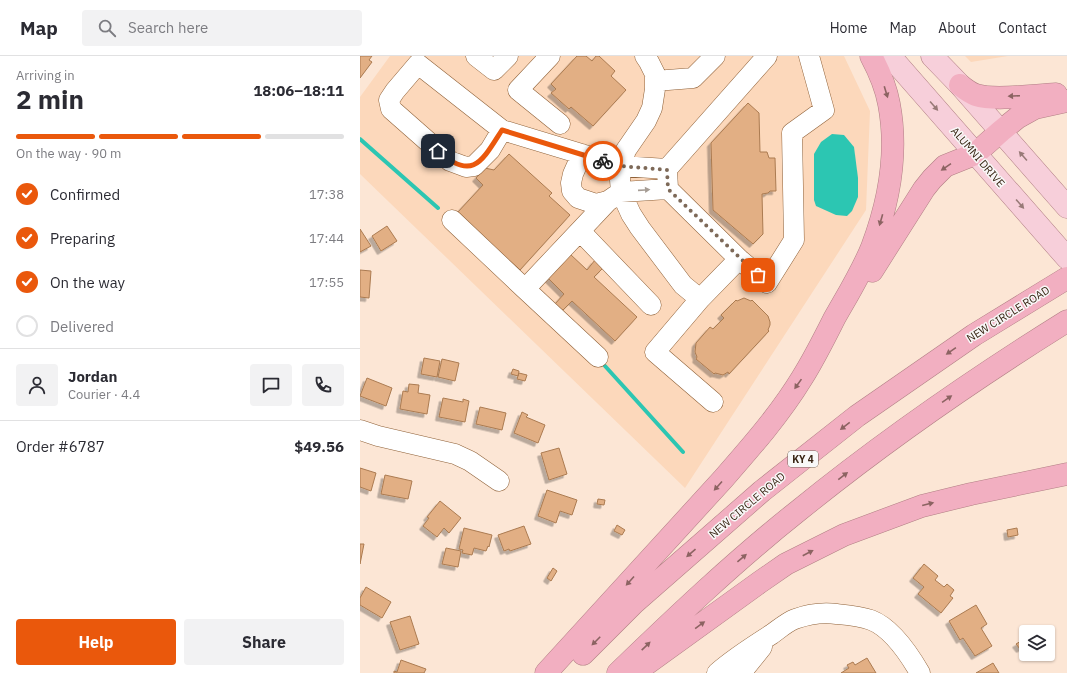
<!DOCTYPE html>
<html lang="en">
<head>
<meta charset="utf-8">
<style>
  :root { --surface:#fff; --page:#f2f2f3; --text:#2b2b33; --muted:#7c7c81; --line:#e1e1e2; --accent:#ea580c }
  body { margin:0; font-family:"IBM Plex Sans",sans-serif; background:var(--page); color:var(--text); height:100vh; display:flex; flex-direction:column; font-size:15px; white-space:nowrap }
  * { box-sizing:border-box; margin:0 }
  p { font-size:13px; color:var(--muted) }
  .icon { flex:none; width:22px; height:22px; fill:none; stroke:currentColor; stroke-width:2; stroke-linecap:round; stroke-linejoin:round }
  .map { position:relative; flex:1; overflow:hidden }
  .sheet { display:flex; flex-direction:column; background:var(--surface); width:360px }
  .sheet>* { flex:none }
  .fabs { position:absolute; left:659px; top:569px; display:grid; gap:8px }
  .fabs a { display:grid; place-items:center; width:36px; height:36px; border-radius:4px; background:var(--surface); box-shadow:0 1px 3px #0004; font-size:20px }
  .pin { position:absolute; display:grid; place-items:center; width:34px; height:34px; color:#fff; margin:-17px; border-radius:8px; box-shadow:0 2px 6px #0006 }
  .courier { position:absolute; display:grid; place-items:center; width:40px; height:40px; margin:-20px; border:3px solid #ea580c; border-radius:50%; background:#fff; color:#222; box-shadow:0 1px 5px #0007 }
  .summary em { font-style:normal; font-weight:700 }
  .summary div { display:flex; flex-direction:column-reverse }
  .summary { display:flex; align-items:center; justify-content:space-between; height:68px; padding:0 16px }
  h1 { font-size:26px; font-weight:700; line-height:30px }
  .bar { display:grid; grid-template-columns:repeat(4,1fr); gap:6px 4px; align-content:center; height:48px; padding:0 16px }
  .bar i { height:5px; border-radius:3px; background:var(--line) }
  .bar .active { background:var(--accent) }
  .bar p { grid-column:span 4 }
  .line { display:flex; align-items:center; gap:10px; padding:0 16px; border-top:1px solid var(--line) }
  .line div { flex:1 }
  .round { display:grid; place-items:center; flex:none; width:42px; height:42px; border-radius:4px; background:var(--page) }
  ol { padding:0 16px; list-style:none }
  li { display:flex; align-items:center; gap:12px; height:44px }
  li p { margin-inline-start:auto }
  li .icon { padding:4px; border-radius:50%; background:var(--accent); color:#fff; stroke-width:4 }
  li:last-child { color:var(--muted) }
  li i { width:22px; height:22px; border:2px solid var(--line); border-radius:50% }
  .cta { display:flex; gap:8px; margin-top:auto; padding:8px 16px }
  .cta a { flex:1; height:46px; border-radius:4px; background:var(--accent); color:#fff; font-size:16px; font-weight:700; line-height:46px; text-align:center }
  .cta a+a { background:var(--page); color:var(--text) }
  header { display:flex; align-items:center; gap:24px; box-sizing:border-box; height:56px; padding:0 20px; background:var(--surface); border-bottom:1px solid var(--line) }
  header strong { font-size:19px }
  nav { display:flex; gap:22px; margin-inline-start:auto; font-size:14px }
  .search { width:280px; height:36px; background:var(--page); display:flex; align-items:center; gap:10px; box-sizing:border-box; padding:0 14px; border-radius:4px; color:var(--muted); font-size:15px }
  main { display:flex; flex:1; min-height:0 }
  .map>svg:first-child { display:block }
  .built { fill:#fcd8bb }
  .water { fill:#2cc6b2 }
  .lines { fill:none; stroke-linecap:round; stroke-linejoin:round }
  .stream { stroke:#2cc6b2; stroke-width:4 }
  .building { fill:#e2af84; stroke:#ab7b51; filter:url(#shadow) }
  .minor-casing { stroke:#8f6138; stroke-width:21 }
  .major-casing { stroke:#b17f84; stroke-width:23 }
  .highway-casing { stroke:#b17f84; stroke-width:23 }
  .minor { stroke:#fff; stroke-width:20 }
  .major { stroke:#f7cfda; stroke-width:22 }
  .highway { stroke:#f2afc1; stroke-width:22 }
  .oneway { fill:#8c6362 }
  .oneway2 { fill:#987a77 }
  .oneway3 { fill:#a69d95 }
  .done { stroke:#7d6958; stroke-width:4; stroke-dasharray:0 7.2 }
  .route { stroke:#ea580c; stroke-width:5 }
  .labels { text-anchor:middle; stroke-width:3; stroke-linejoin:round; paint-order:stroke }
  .shield { fill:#f8f8f8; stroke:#726458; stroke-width:1 }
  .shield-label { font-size:10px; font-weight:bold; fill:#392514 }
  .street-label { font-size:11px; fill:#392514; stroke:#f8f8f8 }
</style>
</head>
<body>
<header>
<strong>Map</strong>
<div class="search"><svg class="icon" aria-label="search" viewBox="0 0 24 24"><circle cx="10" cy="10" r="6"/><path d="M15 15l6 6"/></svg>Search here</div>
<nav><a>Home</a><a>Map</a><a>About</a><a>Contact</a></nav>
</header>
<main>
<section class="sheet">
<div class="summary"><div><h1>2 min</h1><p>Arriving in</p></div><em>18:06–18:11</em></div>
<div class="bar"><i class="active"></i><i class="active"></i><i class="active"></i><i></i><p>On the way · 90 m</p></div>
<ol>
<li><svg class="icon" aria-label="check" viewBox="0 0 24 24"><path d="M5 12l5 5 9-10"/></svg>Confirmed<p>17:38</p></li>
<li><svg class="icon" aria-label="check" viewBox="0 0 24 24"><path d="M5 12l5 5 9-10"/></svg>Preparing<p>17:44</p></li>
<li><svg class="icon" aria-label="check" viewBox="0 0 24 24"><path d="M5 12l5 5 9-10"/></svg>On the way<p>17:55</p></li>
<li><i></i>Delivered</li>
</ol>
<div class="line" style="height:72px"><a class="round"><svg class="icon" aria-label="person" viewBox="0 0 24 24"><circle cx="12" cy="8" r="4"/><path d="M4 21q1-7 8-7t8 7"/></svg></a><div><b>Jordan</b><p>Courier · 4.4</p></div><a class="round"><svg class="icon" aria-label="chat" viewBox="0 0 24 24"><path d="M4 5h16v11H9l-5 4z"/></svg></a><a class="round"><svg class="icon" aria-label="phone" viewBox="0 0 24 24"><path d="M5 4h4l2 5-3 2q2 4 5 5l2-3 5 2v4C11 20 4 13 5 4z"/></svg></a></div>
<div class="line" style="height:52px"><div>Order #6787</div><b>$49.56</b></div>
<div class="cta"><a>Help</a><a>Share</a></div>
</section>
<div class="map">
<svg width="707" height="617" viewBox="0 0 707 617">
  <defs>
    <filter id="shadow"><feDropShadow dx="-3.5" dy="3.5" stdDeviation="0" flood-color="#0004"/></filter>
  </defs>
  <rect width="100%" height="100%" fill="#fce6d5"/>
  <!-- built -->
  <path class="built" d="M30,0H484L510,55L506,154L325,432L0,118V41Z
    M605,0H648L611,6Z"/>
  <!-- water -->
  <path class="water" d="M472,78L484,79L494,91L498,122V141L492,155L487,160L476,159L456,150L454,144V98L461,86Z"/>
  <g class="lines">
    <!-- stream -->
    <path class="stream" d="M0,83L78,152
      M245,310L323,396"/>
  </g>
  <!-- building -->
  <path class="building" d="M0,0H12L9,4L12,6L0,22Z
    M217,0H226L232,5L236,0H239L255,15L251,20L266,34L233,70L211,51L209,53L191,37L196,33L191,28Z
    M388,47L399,57L400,96H407L409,102H415L416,135H410L408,137L402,138L403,178L393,188L353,154L351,87Z
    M149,98L192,137L189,140L210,159L160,214L97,157L123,129L116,122L125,112L134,114Z
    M27,170L37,185L21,195L12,180Z
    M0,173L11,190L0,196Z
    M210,198L227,214L235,204L243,212L234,221L277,261L255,285L212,245L203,254H201L195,248L204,238L187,221Z
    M0,214L11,215L9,242L0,241Z
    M384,242L391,245L392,244L408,260L410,266V269L408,274L409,275L369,318L368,316L363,319L355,317L354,318L336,303L337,301L335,296L336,287L350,271L353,273L364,262L361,259L376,244L377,245Z
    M64,302L80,305L77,321L61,318Z
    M82,303L99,307L95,325L78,321Z
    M153,313L159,315L158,320L151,318Z
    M159,317L167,319L165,325L157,323Z
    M7,322L32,332L26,350L0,340Z
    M49,328L59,329L58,337L70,339L67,358L40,353L43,335L48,336Z
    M83,342L103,346V343L109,345L105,366L79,361Z
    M120,351L146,357L142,374L116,368Z
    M162,356L168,359L166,361L185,369L178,387L154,377Z
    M199,392L207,418L189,424L181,397Z
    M0,412L16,417L11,435L0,431Z
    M25,419L52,425L48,443L21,438Z
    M187,434L217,444L212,459L200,455L196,467L178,460Z
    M238,443L245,444L244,449L237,448Z
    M80,445L101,462L89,477L84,472L77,481L63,470L69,462L67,461Z
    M257,469L265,474L262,479L254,475Z
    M164,470L171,488L150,495L149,493L144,495L138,479Z
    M104,472L132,479L129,491L128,490L126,495L114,492L112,499L102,497L103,494L99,493Z
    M657,472L658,479L648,481L647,474Z
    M0,488H4L0,508Z
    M86,492L101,495L98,511L82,508Z
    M564,508L578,520L575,524L584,531L587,528L594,534L590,540L593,542L581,557L558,538L564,531L553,522Z
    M193,512L197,515L191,525L187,522Z
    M6,531L31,546L22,562L0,549V542Z
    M616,549L627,568L621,572L632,590L615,600L603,582L600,584L589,565Z
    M50,560L59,588L40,594L30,566Z
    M661,585L665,590L660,593L656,588Z
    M507,602L516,617H481L489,612L487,609L493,606L495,609Z
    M41,604L66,613L64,617H34V615L37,616Z
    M633,607L639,617H616Z"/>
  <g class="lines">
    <!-- minor casing -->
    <g class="minor-casing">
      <path id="minor" d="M116,0L134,14L148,0
        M190,0L158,34L200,68
        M285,0L289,6L295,18V33L292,52L286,65L266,94L261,110L260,124L261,136L271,158L280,172L323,229L340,243L379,203
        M407,0L307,113L308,133L379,203L407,227L434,184L432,77L464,54L449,0
        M295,25L333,22L355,0
        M142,74L58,8L35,35L29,44L31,53L90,105L106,111L114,110L130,94L142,74L261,110L307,113
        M222,98L213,118L211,127L212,135L218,142L236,148L248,145L261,136L308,133
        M92,164L165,233
        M220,175L291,249
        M340,243L295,296L353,346
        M238,301L165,233L248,145
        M0,374L18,380L95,398L110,405L139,425
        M357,617C374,602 393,590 412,578C419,573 427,566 435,563C449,558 463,556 477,558C488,559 500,560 511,564C532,572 549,598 560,617
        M381,617L402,591"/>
    </g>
    <!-- major casing -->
    <g class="major-casing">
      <path id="major" d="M530,0L707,202
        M572,0L600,29L707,151"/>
    </g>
    <!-- highway casing -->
    <g class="highway-casing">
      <path id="highway" d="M600,29C605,33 610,37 616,39C635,45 675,39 696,38
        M512,215L564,133L572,123L585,110L615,98L641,75L657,62L675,52L707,45
        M223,598L274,547L402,435L497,360L614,279L707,222
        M186,617L364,422C392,390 420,358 442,322C454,303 464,283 474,263C487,240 502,216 512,191C529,146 538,95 529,48C526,31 519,15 511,0
        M258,617C316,561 375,505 438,455C523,386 614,323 707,265
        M274,617L400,526L426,508L484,479L562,450L611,438L707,418"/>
    </g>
    <!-- minor -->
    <use href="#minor" class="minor"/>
    <!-- major -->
    <use href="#major" class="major"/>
    <!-- highway -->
    <use href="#highway" class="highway"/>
  </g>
  <!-- one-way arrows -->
  <defs><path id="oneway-solid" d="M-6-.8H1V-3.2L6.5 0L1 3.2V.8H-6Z"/></defs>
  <g class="oneway">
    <use href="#oneway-solid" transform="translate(526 36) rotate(73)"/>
    <use href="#oneway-solid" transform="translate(654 40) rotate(177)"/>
    <use href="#oneway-solid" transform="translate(586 111) rotate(146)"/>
    <use href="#oneway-solid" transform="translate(521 164) rotate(106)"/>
    <use href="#oneway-solid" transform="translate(591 295) rotate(145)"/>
    <use href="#oneway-solid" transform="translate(438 328) rotate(125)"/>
    <use href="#oneway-solid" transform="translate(587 343) rotate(-35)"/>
    <use href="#oneway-solid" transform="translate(485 370) rotate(142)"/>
    <use href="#oneway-solid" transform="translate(483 420) rotate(-38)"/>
    <use href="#oneway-solid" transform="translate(358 430) rotate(132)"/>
    <use href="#oneway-solid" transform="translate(568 448) rotate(-14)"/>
    <use href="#oneway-solid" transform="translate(331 497) rotate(139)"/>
    <use href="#oneway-solid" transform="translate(448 497) rotate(-28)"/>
    <use href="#oneway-solid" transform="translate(382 502) rotate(-40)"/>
    <use href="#oneway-solid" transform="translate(270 525) rotate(132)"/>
    <use href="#oneway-solid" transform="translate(340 569) rotate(-36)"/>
    <use href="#oneway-solid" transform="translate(236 585) rotate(135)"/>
    <use href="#oneway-solid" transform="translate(286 590) rotate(-44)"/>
  </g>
  <g class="oneway2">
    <use href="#oneway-solid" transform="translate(574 50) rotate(49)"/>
    <use href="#oneway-solid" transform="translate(663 100) rotate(-131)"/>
    <use href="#oneway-solid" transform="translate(660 148) rotate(49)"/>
  </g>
  <use class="oneway3" href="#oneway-solid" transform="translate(284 134) rotate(-4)"/>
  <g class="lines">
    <!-- done -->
    <path class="done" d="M243,105L261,110L307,114L308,133L398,219"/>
    <!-- route -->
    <path class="route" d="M78,95C113,126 122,105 142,74L243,105"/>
  </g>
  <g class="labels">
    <!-- shield labels -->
    <rect class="shield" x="428" y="395" width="30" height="16" rx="3"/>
    <g class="shield-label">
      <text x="443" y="407">KY 4</text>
    </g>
    <!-- street labels -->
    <g class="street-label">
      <text transform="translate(618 101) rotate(49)" y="4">ALUMNI DRIVE</text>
      <text transform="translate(648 258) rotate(-32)" y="4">NEW CIRCLE ROAD</text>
      <text transform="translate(387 449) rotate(-40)" y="4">NEW CIRCLE ROAD</text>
    </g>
  </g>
</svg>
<div class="fabs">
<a><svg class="icon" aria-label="layers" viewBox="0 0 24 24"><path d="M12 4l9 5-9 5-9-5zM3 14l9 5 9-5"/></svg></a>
</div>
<div class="pin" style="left:398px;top:219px;background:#ea580c"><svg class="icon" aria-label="bag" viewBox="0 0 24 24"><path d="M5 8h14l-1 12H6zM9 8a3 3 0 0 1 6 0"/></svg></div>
<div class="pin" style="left:78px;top:95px;background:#1f2937"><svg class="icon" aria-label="home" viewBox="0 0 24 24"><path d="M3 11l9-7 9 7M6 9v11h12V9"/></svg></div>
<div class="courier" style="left:243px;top:105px"><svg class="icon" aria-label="bike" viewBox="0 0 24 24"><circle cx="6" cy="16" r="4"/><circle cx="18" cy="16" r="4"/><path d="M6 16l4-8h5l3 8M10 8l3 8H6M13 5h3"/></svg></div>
</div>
</main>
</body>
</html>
